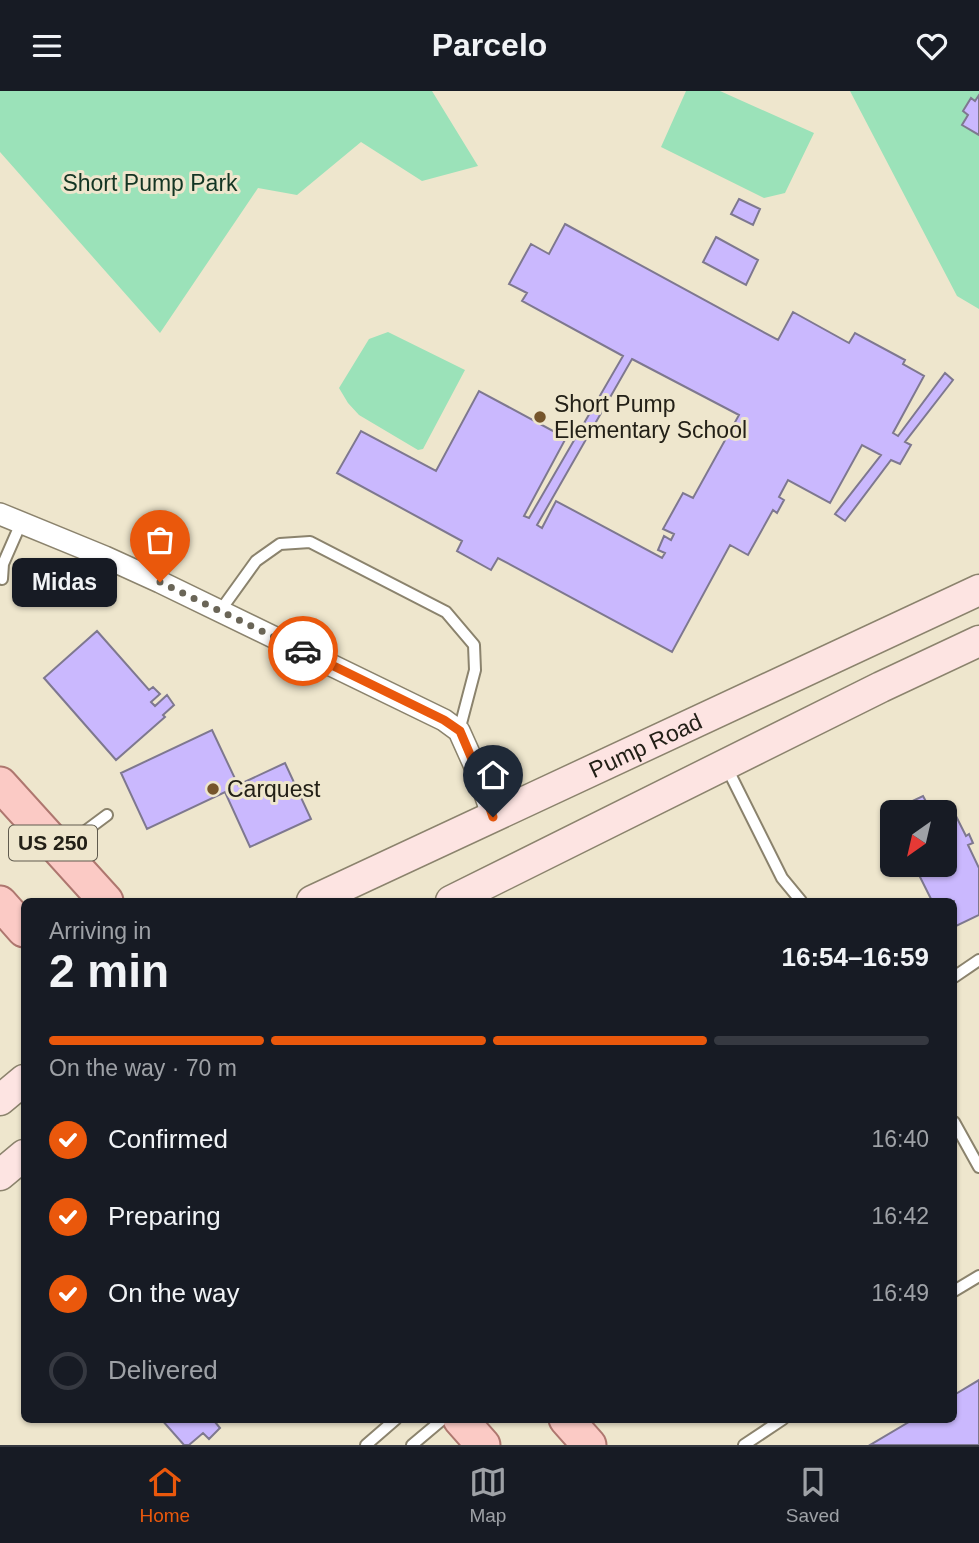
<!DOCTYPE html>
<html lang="en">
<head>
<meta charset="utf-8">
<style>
  :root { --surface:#171b24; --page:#242831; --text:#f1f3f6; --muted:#9ea1a6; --line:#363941; --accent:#ea580c }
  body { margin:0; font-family:Helvetica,sans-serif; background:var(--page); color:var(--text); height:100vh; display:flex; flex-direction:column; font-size:26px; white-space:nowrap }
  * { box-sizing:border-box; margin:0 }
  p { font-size:23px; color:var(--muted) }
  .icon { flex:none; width:38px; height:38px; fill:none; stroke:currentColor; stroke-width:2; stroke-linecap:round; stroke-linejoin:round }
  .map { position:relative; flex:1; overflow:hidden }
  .side { position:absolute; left:21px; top:807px; width:936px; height:525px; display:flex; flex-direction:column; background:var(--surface); border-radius:10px; box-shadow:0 2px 5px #0004 }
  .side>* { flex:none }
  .needle { width:46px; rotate:214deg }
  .tools { position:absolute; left:880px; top:709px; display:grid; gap:14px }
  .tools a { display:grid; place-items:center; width:77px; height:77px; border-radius:10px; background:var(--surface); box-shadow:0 2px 5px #0004; font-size:35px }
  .pin { position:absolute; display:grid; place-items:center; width:60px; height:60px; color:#fff; margin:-72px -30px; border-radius:50% 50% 50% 0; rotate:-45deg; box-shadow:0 0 7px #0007 }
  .pin .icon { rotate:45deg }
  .courier { position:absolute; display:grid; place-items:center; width:70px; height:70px; margin:-35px; border:5px solid #ea580c; border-radius:50%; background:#fff; color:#222; box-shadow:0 2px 9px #0007 }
  .bubble { position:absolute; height:49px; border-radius:10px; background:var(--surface); box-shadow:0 2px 5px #0004; font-size:23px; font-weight:800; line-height:49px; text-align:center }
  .overview em { font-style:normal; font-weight:800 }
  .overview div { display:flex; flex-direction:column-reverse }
  .overview { display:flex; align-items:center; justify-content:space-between; height:119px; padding:0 28px }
  h1 { font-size:46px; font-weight:800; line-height:52px }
  .bar { display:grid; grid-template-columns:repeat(4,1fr); gap:10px 7px; align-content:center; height:84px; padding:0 28px }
  .bar i { height:9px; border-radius:5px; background:var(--line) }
  .bar .on { background:var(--accent) }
  .bar p { grid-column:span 4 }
  ol { padding:0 28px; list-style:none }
  li { display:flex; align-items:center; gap:21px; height:77px }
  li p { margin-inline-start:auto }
  li .icon { padding:7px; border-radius:50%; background:var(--accent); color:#fff; stroke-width:4 }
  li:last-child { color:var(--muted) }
  li i { width:38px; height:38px; border:4px solid var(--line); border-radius:50% }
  header { display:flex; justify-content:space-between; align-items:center; height:91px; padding:0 28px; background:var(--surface); font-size:32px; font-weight:800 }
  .tabs { display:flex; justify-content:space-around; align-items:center; height:98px; border-top:2px solid var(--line); background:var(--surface); font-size:19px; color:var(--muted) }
  .tabs a { display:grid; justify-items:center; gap:4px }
  .tabs .on { color:var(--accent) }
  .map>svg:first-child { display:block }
  .green { fill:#9be2b9 }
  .building { fill:#cab8fe; stroke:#7e788f; stroke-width:2; fill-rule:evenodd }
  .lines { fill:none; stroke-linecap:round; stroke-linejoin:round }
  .lane-casing { stroke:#8b836d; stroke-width:14 }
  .street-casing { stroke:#8b836d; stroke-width:24 }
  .secondary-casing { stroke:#8b836d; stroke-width:33 }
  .primary-casing { stroke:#ae776f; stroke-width:37 }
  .lane { stroke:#fff; stroke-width:10 }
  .street { stroke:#fff; stroke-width:21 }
  .secondary { stroke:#fde4e2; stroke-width:30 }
  .primary { stroke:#fbcac5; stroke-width:33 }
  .done { stroke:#6a6557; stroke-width:7; stroke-dasharray:0 12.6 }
  .route { stroke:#ea580c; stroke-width:9 }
  .poi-dot { fill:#75552b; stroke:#eee6cd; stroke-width:2.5 }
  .labels { text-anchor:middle; stroke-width:6; stroke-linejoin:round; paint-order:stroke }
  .shield { fill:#eee6cd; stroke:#605b4e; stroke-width:2 }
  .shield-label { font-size:21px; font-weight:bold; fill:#232017 }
  .park-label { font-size:23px; fill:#133523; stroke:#eee6cd }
  .poi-label { font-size:23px; fill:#232017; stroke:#eee6cd; text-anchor:start }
  .street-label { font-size:23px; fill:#232017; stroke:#eee6cd }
</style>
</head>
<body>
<header><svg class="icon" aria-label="menu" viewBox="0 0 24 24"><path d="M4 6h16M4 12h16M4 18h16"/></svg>Parcelo<svg class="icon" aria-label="heart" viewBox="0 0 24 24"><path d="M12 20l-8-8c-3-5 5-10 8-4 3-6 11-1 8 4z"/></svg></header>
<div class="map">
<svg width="979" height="1354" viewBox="0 0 979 1354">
  <rect width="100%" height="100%" fill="#eee6cd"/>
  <!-- green -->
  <path class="green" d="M0,0H432L478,75L422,90L361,51L297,104L258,97L160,242L0,61Z
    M686,0H720L814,42L785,102L764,107L661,56Z
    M850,0H979V218L957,205Z
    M388,241L465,279L423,358L418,359L359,324L348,312L339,297L369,248Z"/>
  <!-- building -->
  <path class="building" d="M979,4V44L962,34L968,24L963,20L971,7L975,10Z
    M739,108L760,118L753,134L731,123Z
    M565,133L778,249L793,221L849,252L855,242L905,269L903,273L924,285L893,342L898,345L945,282L953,289L905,351L911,354L900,373L891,369L845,430L835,423L881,364L862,354L830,412L788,389L779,406L784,409L777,422L773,419L748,464L730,454L672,561L498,467L491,479L457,460L462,450L337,382L361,340L436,380L479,300L566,347L524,425L529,427L623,265L522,210L527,202L509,193L531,153L549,163ZM632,268L739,324L693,407L683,402L663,438L674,443L671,449L664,445L658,459L665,462L662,467L556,410L542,437L537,434Z
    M716,146L758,169L746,194L703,171Z
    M97,540L149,599L153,596L160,603L151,611L155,615L167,604L174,614L163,624L165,626L116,669L44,587Z
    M212,639L238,694L285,672L311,728L250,756L225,701L147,738L121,682Z
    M923,705L930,718L945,711L952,727L956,725L966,745L969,743L973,752L968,754L979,777V824L954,836V810H932L917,780L923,777L921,774H945V721H909L906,713Z
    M979,1289V1354H870L914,1328H954V1304Z
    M161,1328H218L215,1331L220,1337L209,1348L203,1342L189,1354H184Z"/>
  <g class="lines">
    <!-- lane casing -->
    <g class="lane-casing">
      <path id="lane" d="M2,488L3,473L21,432
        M220,520L256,470L280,453L310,451L446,521L474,554L475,579L459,640
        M726,675L782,787L801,810
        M64,756L107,724
        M954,886L979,869
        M954,1031L979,1076
        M954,1200L979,1185
        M366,1354L396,1328
        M412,1354L443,1328
        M744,1354L783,1328"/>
    </g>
    <!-- street casing -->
    <g class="street-casing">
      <path id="street" d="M0,423L105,466L160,491L444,629L459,640L477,680L493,726"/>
    </g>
    <!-- secondary casing -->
    <g class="secondary-casing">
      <g id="secondary">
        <path id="s1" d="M312,810L979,499"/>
        <path d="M451,810L881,596L979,550"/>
        <path d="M0,1009L24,989"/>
        <path d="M0,1084L24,1064"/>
      </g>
    </g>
    <!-- primary casing -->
    <g class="primary-casing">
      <path id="primary" d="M0,693L106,810
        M0,812L24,839
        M460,1328L483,1354
        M566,1328L589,1354"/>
    </g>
    <!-- lane -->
    <use href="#lane" class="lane"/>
    <!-- street -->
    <use href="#street" class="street"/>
    <!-- secondary -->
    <use href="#secondary" class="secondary"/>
    <!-- primary -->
    <use href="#primary" class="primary"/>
  </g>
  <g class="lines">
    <!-- done -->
    <path class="done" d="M160,491L303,560"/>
    <!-- route -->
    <path class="route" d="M303,560L444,629L460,640L477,680L493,726"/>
  </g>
  <!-- markers -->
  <g class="poi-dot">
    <circle cx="540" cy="326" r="7"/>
    <circle cx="213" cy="698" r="7"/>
  </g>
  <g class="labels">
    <!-- shield labels -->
    <rect class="shield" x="9" y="734.5" width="88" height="35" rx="5"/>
    <g class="shield-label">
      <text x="53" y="759">US 250</text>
    </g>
    <!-- park labels -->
    <g class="park-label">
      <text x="150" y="100">Short Pump Park</text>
    </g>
    <!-- poi labels -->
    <g class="poi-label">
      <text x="554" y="321">Short Pump<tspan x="554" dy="26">Elementary School</tspan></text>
      <text x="227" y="706">Carquest</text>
    </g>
    <!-- street labels -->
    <g class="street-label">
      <text dy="8" stroke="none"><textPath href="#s1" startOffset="368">Pump Road</textPath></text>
    </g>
  </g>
</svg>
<div class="tools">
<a><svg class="needle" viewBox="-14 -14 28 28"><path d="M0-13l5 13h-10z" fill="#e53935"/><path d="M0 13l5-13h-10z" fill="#9ea1a6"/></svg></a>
</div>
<div class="pin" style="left:160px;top:491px;background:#ea580c"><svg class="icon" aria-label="bag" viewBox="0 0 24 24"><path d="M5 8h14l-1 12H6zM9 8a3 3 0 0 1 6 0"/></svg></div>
<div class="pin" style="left:493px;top:726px;background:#1f2937"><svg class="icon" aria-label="home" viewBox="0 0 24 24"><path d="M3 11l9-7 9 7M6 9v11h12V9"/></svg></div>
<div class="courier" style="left:303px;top:560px"><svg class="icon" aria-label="car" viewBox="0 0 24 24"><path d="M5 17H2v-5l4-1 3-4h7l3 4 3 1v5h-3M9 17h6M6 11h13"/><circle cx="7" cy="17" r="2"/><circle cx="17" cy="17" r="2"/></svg></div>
<div class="bubble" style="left:12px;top:467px;width:105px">Midas</div>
<section class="side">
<div class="overview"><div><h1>2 min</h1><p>Arriving in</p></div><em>16:54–16:59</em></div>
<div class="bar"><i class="on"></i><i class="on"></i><i class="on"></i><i></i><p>On the way · 70 m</p></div>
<ol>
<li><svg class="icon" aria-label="check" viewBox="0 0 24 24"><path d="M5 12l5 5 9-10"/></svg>Confirmed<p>16:40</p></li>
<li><svg class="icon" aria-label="check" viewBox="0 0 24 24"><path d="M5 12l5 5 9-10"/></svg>Preparing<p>16:42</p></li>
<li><svg class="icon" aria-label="check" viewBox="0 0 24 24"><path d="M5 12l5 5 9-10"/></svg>On the way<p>16:49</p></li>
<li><i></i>Delivered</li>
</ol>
</section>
</div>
<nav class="tabs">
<a class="on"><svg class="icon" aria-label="home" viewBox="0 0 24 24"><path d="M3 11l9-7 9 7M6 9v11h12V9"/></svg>Home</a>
<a><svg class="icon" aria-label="map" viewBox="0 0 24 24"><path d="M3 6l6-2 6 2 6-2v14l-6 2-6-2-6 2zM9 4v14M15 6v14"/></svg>Map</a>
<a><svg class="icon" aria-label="saved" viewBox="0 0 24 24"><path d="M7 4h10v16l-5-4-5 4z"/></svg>Saved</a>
</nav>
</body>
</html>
